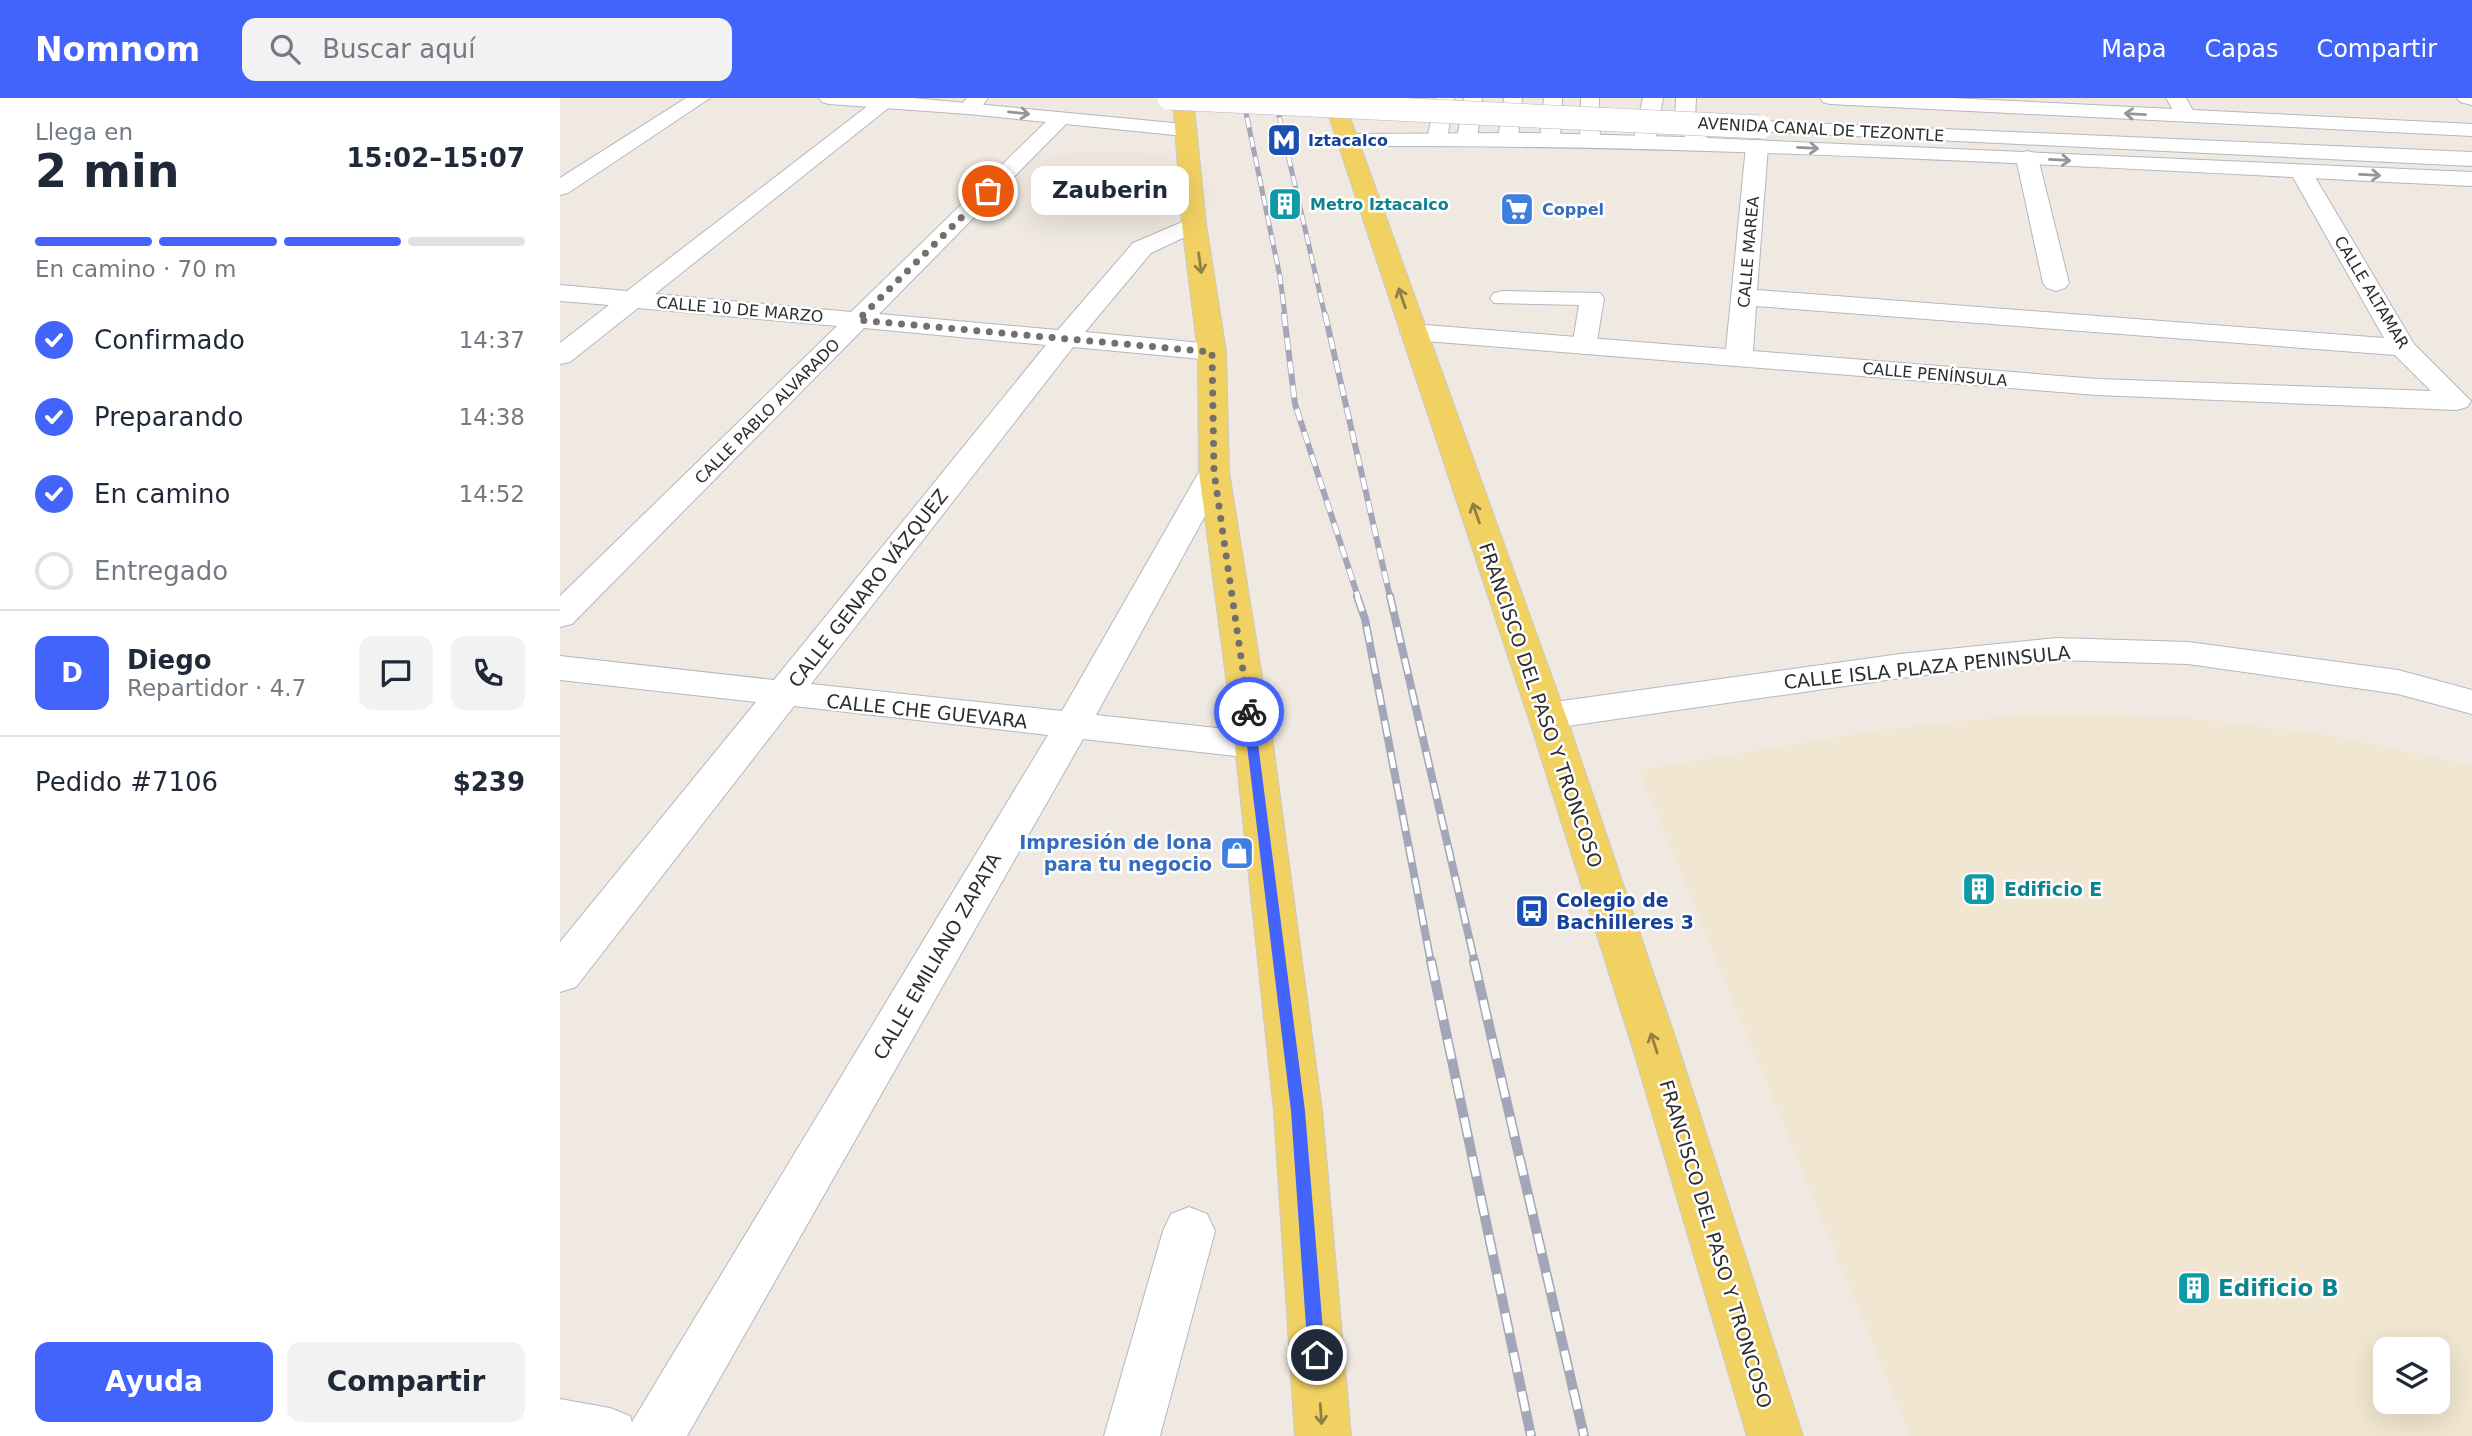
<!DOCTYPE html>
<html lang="es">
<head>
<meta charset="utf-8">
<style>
  :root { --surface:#fff; --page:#f2f2f3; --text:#1f2937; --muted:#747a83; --line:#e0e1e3; --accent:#4264fb }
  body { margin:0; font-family:"DejaVu Sans",sans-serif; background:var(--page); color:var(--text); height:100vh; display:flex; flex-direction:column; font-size:26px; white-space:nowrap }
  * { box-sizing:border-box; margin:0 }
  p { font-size:23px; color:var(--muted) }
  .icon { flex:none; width:38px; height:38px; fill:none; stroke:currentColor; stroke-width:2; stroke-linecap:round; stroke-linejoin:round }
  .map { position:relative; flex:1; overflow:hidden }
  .panel { display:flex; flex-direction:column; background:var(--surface); width:560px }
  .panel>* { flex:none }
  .buttons { position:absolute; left:1813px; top:1239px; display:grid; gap:14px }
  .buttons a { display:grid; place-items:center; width:77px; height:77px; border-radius:14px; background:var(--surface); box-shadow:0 7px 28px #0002; font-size:35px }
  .pin { position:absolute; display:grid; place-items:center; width:60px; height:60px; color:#fff; margin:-30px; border:4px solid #fff; border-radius:50%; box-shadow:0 2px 7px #0007 }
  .courier { position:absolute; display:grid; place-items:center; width:70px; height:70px; margin:-35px; border:5px solid #4264fb; border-radius:50%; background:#fff; color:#222; box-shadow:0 2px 9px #0007 }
  .bubble { position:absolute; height:49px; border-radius:14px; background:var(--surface); box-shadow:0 7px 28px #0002; font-size:23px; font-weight:700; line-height:49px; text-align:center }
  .summary em { font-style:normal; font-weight:700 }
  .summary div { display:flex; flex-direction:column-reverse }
  .summary { display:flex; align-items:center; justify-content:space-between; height:119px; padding:0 35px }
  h1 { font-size:46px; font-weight:700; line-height:52px }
  .bar { display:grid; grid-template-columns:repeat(4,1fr); gap:10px 7px; align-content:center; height:84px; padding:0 35px }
  .bar i { height:9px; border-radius:5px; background:var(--line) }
  .bar .active { background:var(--accent) }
  .bar p { grid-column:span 4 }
  .line { display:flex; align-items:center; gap:18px; padding:0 35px; border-top:2px solid var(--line) }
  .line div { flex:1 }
  .round { display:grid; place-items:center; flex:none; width:74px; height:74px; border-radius:14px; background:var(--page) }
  ol { padding:0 35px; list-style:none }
  li { display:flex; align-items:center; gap:21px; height:77px }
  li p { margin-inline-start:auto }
  li .icon { padding:7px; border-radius:50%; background:var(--accent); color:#fff; stroke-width:4 }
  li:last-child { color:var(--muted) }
  li i { width:38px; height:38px; border:4px solid var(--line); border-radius:50% }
  .cta { display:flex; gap:14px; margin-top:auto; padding:14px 35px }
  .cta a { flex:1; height:80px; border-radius:14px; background:var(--accent); color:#fff; font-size:28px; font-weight:700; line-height:80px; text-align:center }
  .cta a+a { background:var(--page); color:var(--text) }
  header { display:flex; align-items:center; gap:42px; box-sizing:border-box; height:98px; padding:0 35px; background:var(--accent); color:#fff }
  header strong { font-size:33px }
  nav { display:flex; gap:38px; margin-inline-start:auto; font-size:24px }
  .search { width:490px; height:63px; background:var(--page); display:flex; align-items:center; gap:18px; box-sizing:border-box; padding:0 24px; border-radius:14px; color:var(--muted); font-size:26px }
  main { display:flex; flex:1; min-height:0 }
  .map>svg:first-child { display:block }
  .education { fill:#f0e6d1; fill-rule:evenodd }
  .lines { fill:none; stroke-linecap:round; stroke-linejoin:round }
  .service-casing { stroke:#b4b7c1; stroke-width:2 }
  .minor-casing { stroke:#b4b7c1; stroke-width:2 }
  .tertiary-casing { stroke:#b4b7c1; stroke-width:2 }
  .secondary-casing { stroke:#b4b7c1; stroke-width:2 }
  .primary-casing { stroke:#c9c9c9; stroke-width:2 }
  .service { fill:#fff; fill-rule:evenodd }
  .minor { fill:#fff; fill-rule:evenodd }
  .tertiary { fill:#fff; fill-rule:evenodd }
  .secondary { fill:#fff; fill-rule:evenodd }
  .primary { fill:#f2d163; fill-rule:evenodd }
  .rail-far3-casing { stroke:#a3a6b8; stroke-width:5 }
  .rail-far2-casing { stroke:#a3a6b8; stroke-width:6 }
  .rail-far1-casing { stroke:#a3a6b8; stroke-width:8 }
  .rail-casing { stroke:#a3a6b8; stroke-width:10 }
  .rail-far3 { stroke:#fff; stroke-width:3.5; stroke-dasharray:10; stroke-linecap:butt }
  .rail-far2 { stroke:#fff; stroke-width:4.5; stroke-dasharray:12; stroke-linecap:butt }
  .rail-far1 { stroke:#fff; stroke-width:5; stroke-dasharray:16; stroke-linecap:butt }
  .rail { stroke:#fff; stroke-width:7; stroke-dasharray:20; stroke-linecap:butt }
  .tertiary-bridge-casing { stroke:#b4b7c1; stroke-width:24; stroke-linecap:butt }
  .tertiary-bridge { stroke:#fff; stroke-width:23 }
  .oneway { stroke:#969696 }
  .oneway2 { stroke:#908048 }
  .route { fill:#4264fb }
  .done { stroke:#726f6d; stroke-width:7; stroke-dasharray:0 12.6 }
  .labels { text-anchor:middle; stroke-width:5; stroke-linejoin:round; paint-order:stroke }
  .far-street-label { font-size:16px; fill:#2e2e2e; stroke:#fff }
  .far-transit-label { font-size:16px; font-weight:bold; fill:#164399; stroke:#fff; text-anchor:start }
  .far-culture-label { font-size:16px; font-weight:bold; fill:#0d838f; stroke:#fff; text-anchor:start }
  .far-shop-label { font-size:16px; font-weight:bold; fill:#366cbe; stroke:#fff; text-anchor:start }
  .street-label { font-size:19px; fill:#2e2e2e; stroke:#fff }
  .shop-label { font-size:19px; font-weight:bold; fill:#366cbe; stroke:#fff; text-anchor:end }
  .culture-label { font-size:19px; font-weight:bold; fill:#0d838f; stroke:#fff; text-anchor:start }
  .transit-label { font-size:19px; font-weight:bold; fill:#164399; stroke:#fff; text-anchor:start }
  .near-culture-label { font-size:23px; font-weight:bold; fill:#0d838f; stroke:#fff; text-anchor:start }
</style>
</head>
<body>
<header>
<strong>Nomnom</strong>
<div class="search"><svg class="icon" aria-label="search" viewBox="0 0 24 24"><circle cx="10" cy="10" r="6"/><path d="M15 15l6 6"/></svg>Buscar aquí</div>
<nav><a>Mapa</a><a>Capas</a><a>Compartir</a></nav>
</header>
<main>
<section class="panel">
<div class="summary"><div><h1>2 min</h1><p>Llega en</p></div><em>15:02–15:07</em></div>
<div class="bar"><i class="active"></i><i class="active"></i><i class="active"></i><i></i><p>En camino · 70 m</p></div>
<ol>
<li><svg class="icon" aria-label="check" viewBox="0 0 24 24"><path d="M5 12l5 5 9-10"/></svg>Confirmado<p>14:37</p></li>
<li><svg class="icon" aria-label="check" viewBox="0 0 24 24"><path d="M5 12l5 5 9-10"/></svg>Preparando<p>14:38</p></li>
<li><svg class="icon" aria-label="check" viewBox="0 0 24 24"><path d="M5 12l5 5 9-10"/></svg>En camino<p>14:52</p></li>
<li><i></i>Entregado</li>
</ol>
<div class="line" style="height:126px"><b class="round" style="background:var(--accent);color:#fff">D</b><div><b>Diego</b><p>Repartidor · 4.7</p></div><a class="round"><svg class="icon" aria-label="chat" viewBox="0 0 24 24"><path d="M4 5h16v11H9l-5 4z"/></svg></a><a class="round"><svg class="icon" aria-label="phone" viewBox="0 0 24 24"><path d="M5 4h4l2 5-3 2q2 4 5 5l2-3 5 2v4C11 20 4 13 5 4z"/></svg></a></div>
<div class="line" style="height:91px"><div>Pedido #7106</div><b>$239</b></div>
<div class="cta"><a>Ayuda</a><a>Compartir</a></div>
</section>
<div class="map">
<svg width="1912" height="1338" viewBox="0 0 1912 1338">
  <rect width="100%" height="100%" fill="#efe9e1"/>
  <!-- education -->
  <path class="education" d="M1469,616L1629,620L1769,637L1912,667V1338H1350L1079,672L1318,632ZM1825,1251H1878V1304H1825Z"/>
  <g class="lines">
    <!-- service casing -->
    <g class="service-casing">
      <path id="service" d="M876,0H894L887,41L877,47L867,41Z
        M904,0H922L917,41L907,47L897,41Z
        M944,0H962L958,41L948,47L938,41Z
        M984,0H1002L1000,41L990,47L980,41Z
        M1021,0H1039L1040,43L1037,47H1023L1020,43Z
        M942,193L1040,195L1044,200L1036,249L1033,254L1024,256L1015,254L1012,249L1019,207L934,205L930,200L934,195Z"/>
    </g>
    <!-- minor casing -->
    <g class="minor-casing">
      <path id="minor" d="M126,0H150L8,95L0,97V80Z
        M318,0H341L95,196L291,214L495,15H509L512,19L509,23L319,216L498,232L573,145L634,119L642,121L646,126L642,131L591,155L525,234L652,246L662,248L666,254L662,260L652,262L513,249L251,586L502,613L639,374L643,368L654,365L665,368L669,374L536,617L694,634L707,638L713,647L707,656L694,660L523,641L127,1338H0V1301L50,1310L70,1318L72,1324L488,637L234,608L16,889L0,894V844L196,604L0,582V558L214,582L486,247L304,230L12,526L0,529V498L277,228L78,210L10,264L0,266V245L49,207L0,203V187L67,193Z
        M407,0H428C421,11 414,18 401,14L398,10Z
        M1083,0H1103L1095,44L1092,49H1076L1073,44Z
        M1606,0H1626L1636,18L1633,22H1619Z
        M1897,0H1912V7L1900,4Z
        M1197,42L1205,43L1208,48L1197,192L1824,240L1730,74L1733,69H1749L1854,246L1911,303L1907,309L1897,312L1537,297L853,242L844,240L840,234L844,228L853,226L1166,251L1186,48L1189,43ZM1196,208L1835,257L1871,293L1537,281L1193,253Z
        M1467,53L1475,55L1478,60L1509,185L1505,190L1496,193L1487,190L1483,185L1456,60L1459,55Z
        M1496,540L1628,544L1838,572L1912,592V616L1838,596L1628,566L1496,562L1340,580L987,631L974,627L968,618L974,609L987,605L1340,556Z
        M629,1109L647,1116L655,1133L600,1338H544L603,1133L611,1116Z"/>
    </g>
    <!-- tertiary casing -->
    <g class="tertiary-casing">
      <path id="tertiary" d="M259,0H353L624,26L631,28L634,32L631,36L624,38L408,16L269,6L262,4Z
        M1201,23L1912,54V68L1194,33L1191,29L1194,25Z"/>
    </g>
    <!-- secondary casing -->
    <g class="secondary-casing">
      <path id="secondary" d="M1116,0H1136L1135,21L1147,40L1912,74V88C1538,70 1163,46 788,48L780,47L777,42L780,37L788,36L970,35L1125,39L1115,21Z
        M1260,0H1392L1912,26V38L1270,6L1263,4Z"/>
    </g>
    <!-- primary casing -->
    <g class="primary-casing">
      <path id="primary" d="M613,0H633L646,126L666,254L669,374L713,647L762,1013L791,1338H735L714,1013L675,647L639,374L638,254L622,126Z
        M763,0H783L1006,618L1120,954L1243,1338H1187L1074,954L968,618Z"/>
    </g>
    <!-- service -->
    <use href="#service" class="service"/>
    <!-- minor -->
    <use href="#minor" class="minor"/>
    <!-- tertiary -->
    <use href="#tertiary" class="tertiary"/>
    <!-- secondary -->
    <use href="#secondary" class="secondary"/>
    <!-- primary -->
    <use href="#primary" class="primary"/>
    <!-- rail-far3 casing -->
    <g class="rail-far3-casing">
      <path id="rail-far3" d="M683,0L720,179L725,218
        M715,0L765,218"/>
    </g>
    <!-- rail-far2 casing -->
    <g class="rail-far2-casing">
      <path id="rail-far2" d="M724,216L735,306L798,499
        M765,216L830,499"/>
    </g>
    <!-- rail-far1 casing -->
    <g class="rail-far1-casing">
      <path id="rail-far1" d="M797,498L805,521L871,865
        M830,498L915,865"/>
    </g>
    <!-- rail casing -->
    <g class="rail-casing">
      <path id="rail" d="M871,863L971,1338
        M914,863L1024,1338"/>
    </g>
    <!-- rail-far3 -->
    <use href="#rail-far3" class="rail-far3"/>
    <!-- rail-far2 -->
    <use href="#rail-far2" class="rail-far2"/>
    <!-- rail-far1 -->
    <use href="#rail-far1" class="rail-far1"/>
    <!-- rail -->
    <use href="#rail" class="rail"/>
    <!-- tertiary-bridge casing -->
    <g class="tertiary-bridge-casing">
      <path id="tertiary-bridge" d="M609,0L1201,29"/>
    </g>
    <!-- tertiary-bridge -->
    <use href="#tertiary-bridge" class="tertiary-bridge"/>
  </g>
  <!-- one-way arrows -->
  <defs><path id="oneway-shaft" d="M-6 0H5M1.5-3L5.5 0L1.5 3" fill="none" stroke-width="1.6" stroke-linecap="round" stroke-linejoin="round" transform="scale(1.75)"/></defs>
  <g class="oneway">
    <use href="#oneway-shaft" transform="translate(459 15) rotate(6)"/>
    <use href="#oneway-shaft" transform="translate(1575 16) rotate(-177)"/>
    <use href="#oneway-shaft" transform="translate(1248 50) rotate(3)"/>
    <use href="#oneway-shaft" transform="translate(1500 62) rotate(3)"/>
    <use href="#oneway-shaft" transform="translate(1810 77) rotate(3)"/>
  </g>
  <g class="oneway2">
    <use href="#oneway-shaft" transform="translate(640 165) rotate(82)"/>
    <use href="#oneway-shaft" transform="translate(842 200) rotate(-109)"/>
    <use href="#oneway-shaft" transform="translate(916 415) rotate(-109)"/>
    <use href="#oneway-shaft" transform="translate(1094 945) rotate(-108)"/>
    <use href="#oneway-shaft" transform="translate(761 1316) rotate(86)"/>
  </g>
  <!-- route -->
  <path class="route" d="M689,610L694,614L745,1013L765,1257L762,1262L757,1265L751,1262L748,1257L731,1013L683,614Z"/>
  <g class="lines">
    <!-- done -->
    <path class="done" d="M428,93L298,222L652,254L654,374L689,614"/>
  </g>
  <!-- icons -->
  <defs>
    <g id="metro-square" transform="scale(1.75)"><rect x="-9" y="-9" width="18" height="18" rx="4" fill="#1a4fb4" stroke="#fff"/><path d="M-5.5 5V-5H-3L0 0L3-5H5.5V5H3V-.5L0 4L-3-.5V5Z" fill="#fff"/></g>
    <g id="building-square" transform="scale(1.75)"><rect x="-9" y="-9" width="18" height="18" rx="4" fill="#0f9aa8" stroke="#fff"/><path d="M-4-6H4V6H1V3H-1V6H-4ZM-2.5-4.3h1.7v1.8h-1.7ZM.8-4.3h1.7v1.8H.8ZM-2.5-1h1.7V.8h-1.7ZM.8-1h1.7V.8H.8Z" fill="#fff"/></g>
    <g id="supermarket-square" transform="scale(1.75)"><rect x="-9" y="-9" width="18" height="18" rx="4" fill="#3f7fe0" stroke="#fff"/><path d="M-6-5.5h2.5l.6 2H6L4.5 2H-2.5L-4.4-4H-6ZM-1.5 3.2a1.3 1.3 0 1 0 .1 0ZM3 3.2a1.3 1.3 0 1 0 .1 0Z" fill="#fff"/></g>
    <g id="shop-square" transform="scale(1.75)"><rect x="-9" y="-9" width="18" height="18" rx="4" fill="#3f7fe0" stroke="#fff"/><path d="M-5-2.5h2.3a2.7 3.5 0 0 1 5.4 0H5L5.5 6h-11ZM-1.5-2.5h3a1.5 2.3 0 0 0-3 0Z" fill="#fff"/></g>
    <g id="bus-square" transform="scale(1.75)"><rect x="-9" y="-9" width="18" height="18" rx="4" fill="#1a4fb4" stroke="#fff"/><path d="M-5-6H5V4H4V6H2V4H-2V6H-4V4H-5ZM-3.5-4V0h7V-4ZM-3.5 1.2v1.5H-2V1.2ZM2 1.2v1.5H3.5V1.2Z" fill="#fff"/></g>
  </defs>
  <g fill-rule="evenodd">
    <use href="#metro-square" x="724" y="42"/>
    <use href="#building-square" x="725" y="106"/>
    <use href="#supermarket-square" x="957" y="111"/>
    <use href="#shop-square" x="677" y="755"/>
    <use href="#building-square" x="1419" y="791"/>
    <use href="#bus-square" x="972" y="813"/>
    <use href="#building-square" x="1634" y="1190"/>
  </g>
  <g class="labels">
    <!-- far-street labels -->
    <g class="far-street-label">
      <text transform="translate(1261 31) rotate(3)" y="6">AVENIDA CANAL DE TEZONTLE</text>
      <text transform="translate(1188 154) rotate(-85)" y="6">CALLE MAREA</text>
      <text transform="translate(1812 194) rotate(59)" y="6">CALLE ALTAMAR</text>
      <text transform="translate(180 211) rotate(5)" y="6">CALLE 10 DE MARZO</text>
      <text transform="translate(1375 276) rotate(5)" y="6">CALLE PENÍNSULA</text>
      <text transform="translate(207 313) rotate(-45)" y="6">CALLE PABLO ALVARADO</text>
    </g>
    <!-- far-transit labels -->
    <g class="far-transit-label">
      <text x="748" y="48">Iztacalco</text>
    </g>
    <!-- far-culture labels -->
    <g class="far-culture-label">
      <text x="750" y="112">Metro Iztacalco</text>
    </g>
    <!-- far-shop labels -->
    <g class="far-shop-label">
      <text x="982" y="117">Coppel</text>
    </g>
    <!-- street labels -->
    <g class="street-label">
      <text transform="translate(308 490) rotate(-52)" y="7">CALLE GENARO VÁZQUEZ</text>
      <text transform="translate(1367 569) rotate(-6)" y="7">CALLE ISLA PLAZA PENINSULA</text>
      <text transform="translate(981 607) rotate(71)" y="7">FRANCISCO DEL PASO Y TRONCOSO</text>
      <text transform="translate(367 613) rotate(6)" y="7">CALLE CHE GUEVARA</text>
      <text transform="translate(377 858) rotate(-60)" y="7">CALLE EMILIANO ZAPATA</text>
      <text transform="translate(1156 1146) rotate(73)" y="7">FRANCISCO DEL PASO Y TRONCOSO</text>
    </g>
    <!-- shop labels -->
    <g class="shop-label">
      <text x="652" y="751">Impresión de lona<tspan x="652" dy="22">para tu negocio</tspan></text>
    </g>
    <!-- culture labels -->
    <g class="culture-label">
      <text x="1444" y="798">Edificio E</text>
    </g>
    <!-- transit labels -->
    <g class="transit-label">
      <text x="996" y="809">Colegio de<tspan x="996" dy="22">Bachilleres 3</tspan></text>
    </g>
    <!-- near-culture labels -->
    <g class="near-culture-label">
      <text x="1658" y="1198">Edificio B</text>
    </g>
  </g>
</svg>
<div class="buttons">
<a><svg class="icon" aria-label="layers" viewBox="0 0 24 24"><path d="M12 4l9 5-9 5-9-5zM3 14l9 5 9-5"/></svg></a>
</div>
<div class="pin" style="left:428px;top:93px;background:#ea580c"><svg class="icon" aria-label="bag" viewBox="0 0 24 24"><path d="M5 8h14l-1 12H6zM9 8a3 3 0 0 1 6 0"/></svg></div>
<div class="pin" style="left:757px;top:1257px;background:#1f2937"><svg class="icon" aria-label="home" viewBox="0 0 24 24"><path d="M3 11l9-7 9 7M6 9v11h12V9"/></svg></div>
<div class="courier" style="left:689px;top:614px"><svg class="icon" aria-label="bike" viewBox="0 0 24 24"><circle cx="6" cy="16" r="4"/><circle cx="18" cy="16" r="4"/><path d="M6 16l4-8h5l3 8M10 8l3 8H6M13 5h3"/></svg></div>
<div class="bubble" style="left:471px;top:68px;width:158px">Zauberin</div>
</div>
</main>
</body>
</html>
